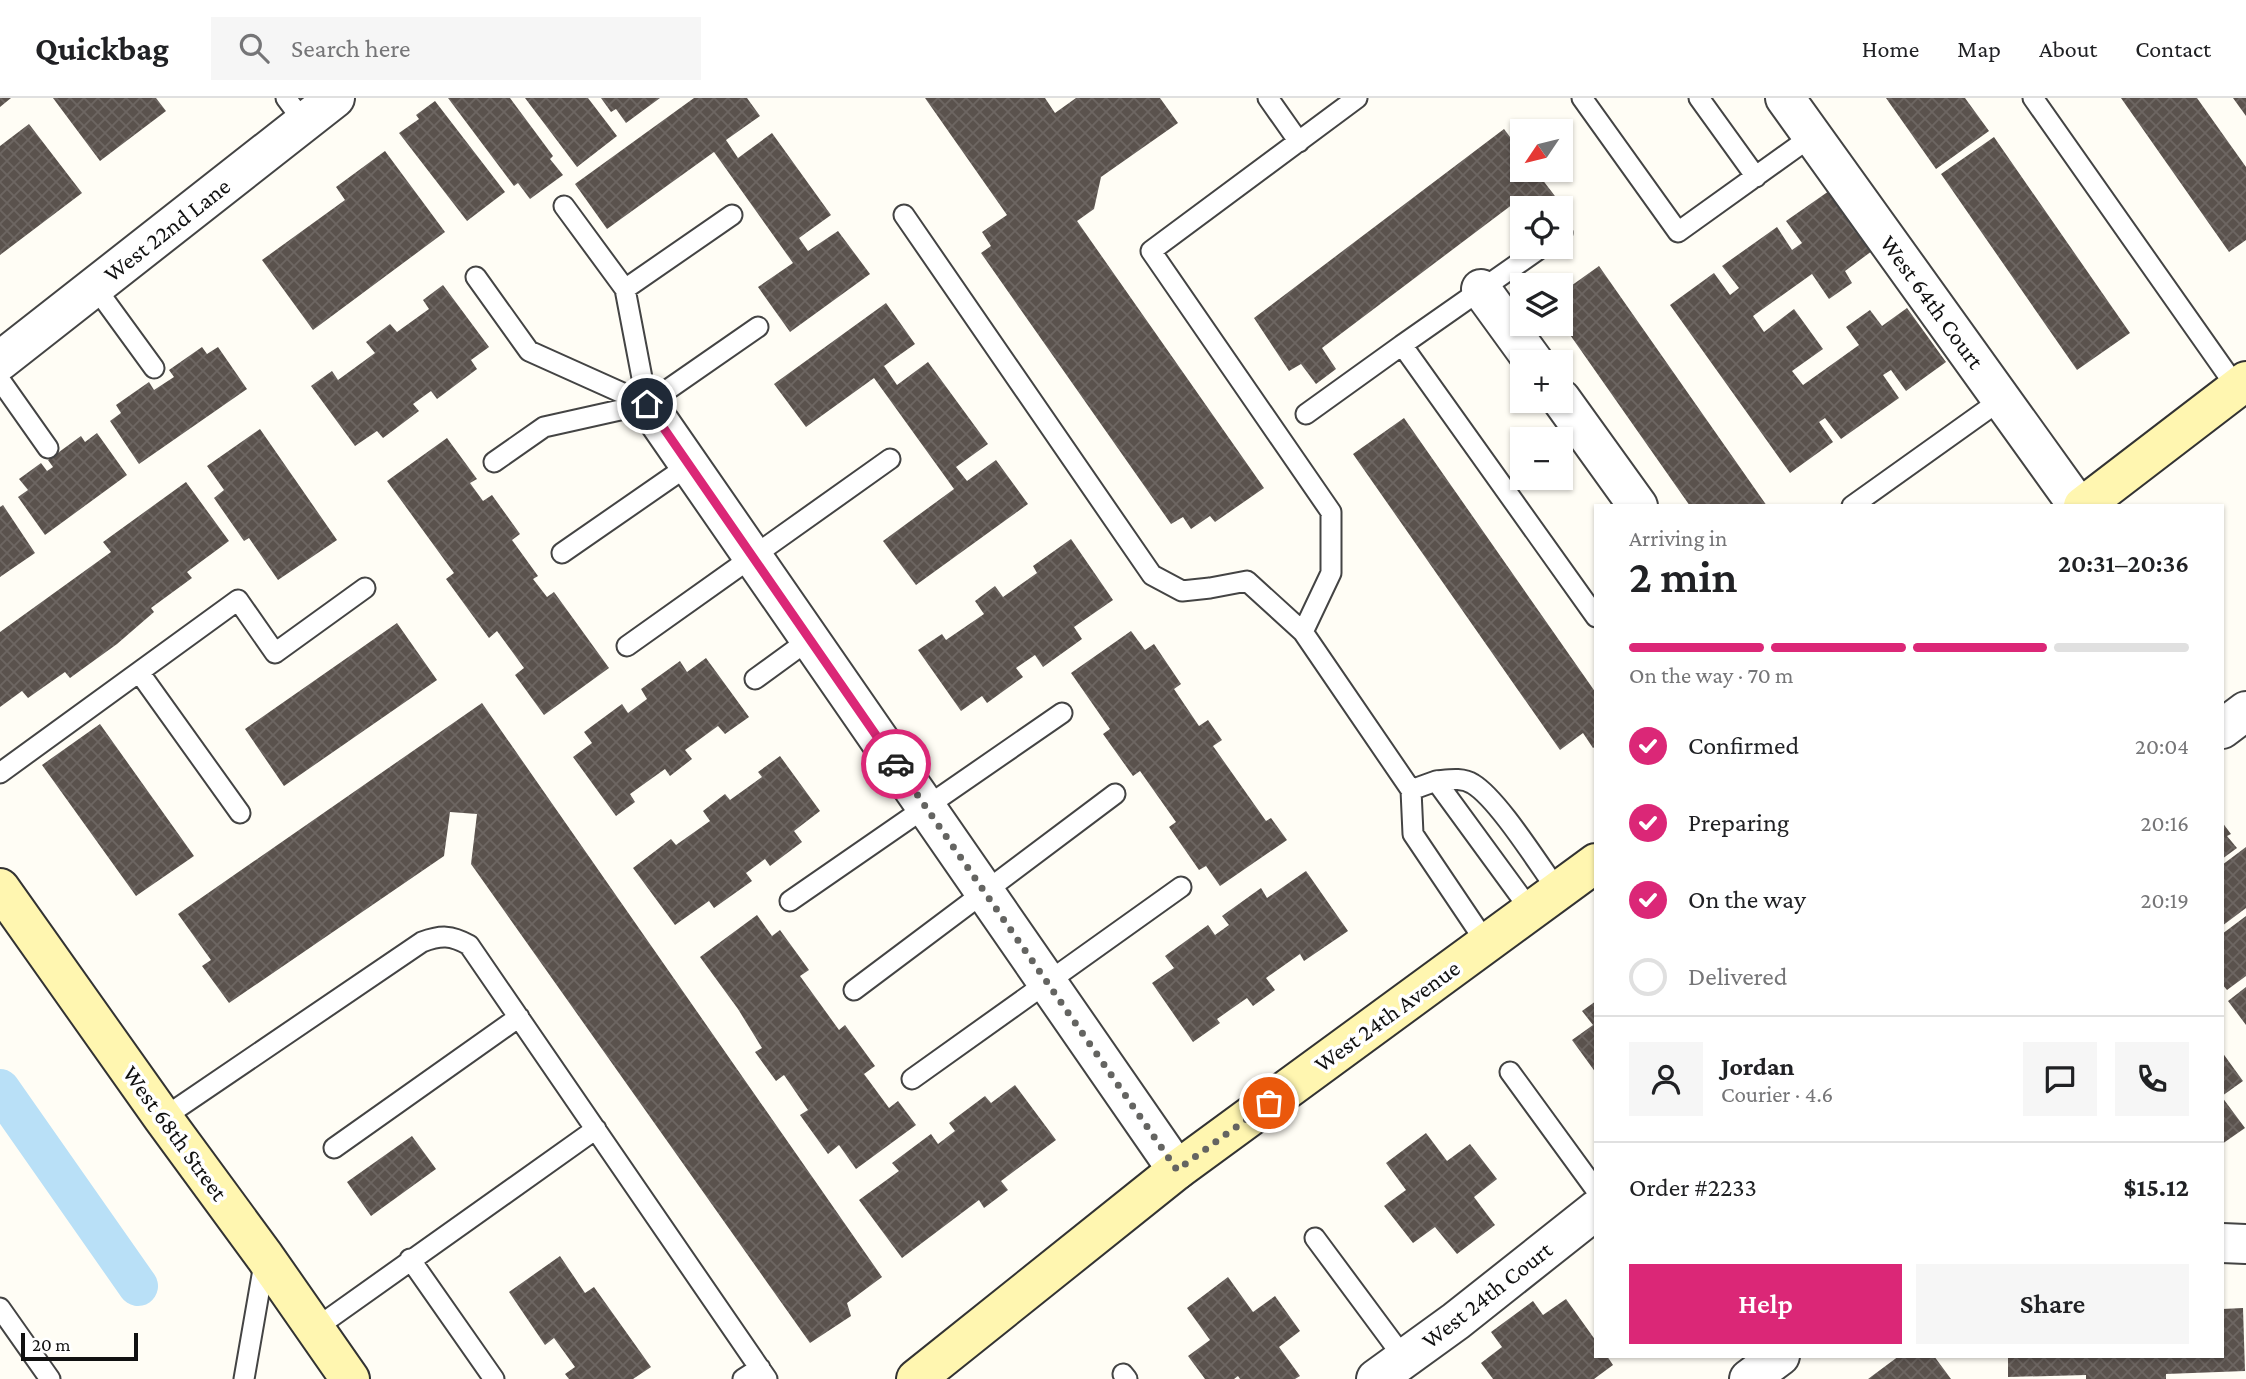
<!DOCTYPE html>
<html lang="en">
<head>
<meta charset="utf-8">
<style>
  :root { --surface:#fff; --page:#f6f6f6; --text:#202124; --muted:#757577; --line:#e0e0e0; --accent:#db2777 }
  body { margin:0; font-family:"Crimson Pro",serif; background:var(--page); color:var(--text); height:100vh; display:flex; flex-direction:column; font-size:26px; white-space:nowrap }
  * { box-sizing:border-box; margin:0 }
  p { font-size:23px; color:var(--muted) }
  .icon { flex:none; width:38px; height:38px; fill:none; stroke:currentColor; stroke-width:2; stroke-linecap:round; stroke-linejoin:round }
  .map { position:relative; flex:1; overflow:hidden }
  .panel { position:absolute; left:1594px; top:406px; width:630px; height:854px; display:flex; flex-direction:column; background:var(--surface); border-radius:0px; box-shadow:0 2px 5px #0004 }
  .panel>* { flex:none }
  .needle { width:46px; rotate:235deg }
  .fabs { position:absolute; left:1510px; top:21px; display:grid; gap:14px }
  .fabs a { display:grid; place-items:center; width:63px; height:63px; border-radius:0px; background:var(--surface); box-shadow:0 2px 5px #0004; font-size:35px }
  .scale { position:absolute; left:21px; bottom:18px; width:117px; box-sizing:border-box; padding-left:7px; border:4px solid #111; border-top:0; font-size:19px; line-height:24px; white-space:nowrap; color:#111; -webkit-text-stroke:5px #fff; paint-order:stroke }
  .pin { position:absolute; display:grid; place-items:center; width:60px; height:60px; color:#fff; margin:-30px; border:4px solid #fff; border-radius:50%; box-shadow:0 2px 7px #0007 }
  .courier { position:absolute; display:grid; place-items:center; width:70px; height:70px; margin:-35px; border:5px solid #db2777; border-radius:50%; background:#fff; color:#222; box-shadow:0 2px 9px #0007 }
  .head em { font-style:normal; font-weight:600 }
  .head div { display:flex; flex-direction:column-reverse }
  .head { display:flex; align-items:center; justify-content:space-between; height:119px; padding:0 35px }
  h1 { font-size:46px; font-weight:600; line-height:52px }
  .bar { display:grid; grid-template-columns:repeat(4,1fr); gap:10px 7px; align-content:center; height:84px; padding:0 35px }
  .bar i { height:9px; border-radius:5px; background:var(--line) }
  .bar .current { background:var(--accent) }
  .bar p { grid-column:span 4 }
  .line { display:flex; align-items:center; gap:18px; padding:0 35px; border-top:2px solid var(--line) }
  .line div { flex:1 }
  .round { display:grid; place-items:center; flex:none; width:74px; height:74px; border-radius:0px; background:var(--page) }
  ol { padding:0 35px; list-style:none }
  li { display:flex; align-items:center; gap:21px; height:77px }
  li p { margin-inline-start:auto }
  li .icon { padding:7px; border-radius:50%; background:var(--accent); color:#fff; stroke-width:4 }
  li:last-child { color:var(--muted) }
  li i { width:38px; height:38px; border:4px solid var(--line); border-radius:50% }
  .primary-button { display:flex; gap:14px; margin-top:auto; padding:14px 35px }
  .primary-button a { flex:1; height:80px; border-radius:0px; background:var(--accent); color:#fff; font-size:28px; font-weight:600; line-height:80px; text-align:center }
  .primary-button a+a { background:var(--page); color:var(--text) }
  header { display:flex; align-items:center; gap:42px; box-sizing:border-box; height:98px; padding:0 35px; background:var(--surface); border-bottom:2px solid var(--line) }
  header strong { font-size:33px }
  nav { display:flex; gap:38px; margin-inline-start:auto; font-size:24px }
  .search { width:490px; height:63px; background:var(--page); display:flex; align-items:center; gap:18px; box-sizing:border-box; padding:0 24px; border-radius:0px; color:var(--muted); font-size:26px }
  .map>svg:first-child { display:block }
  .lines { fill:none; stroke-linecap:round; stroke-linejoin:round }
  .canal { stroke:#b9e0f7; stroke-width:40 }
  .building { fill:url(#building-cross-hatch) }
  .lane-casing { stroke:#444; stroke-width:23 }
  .street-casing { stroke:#444; stroke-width:42 }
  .secondary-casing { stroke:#333; stroke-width:42 }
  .lane { stroke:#fff; stroke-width:19 }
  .street { stroke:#fff; stroke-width:38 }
  .secondary { stroke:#fff6b0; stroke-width:38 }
  .done { stroke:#646461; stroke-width:7; stroke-dasharray:0 12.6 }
  .route { stroke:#db2777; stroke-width:9 }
  .labels { text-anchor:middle; stroke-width:7; stroke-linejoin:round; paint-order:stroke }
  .street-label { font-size:24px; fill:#111; stroke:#fff }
</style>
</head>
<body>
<header>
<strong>Quickbag</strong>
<div class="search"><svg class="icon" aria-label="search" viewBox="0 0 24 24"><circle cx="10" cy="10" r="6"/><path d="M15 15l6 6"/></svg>Search here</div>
<nav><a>Home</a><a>Map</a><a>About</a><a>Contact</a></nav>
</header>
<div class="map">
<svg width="2246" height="1281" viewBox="0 0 2246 1281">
  <defs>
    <pattern id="building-cross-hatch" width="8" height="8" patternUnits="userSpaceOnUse" patternTransform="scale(1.75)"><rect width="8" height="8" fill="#5a524d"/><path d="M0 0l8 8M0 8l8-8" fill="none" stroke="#6d6662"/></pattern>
  </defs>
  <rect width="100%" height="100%" fill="#fffdf5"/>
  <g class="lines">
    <!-- canal -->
    <path class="canal" d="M0,991L138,1188"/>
  </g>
  <!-- building -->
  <path class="building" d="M0,0H11L0,9Z
    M53,0H156L166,13L100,63Z
    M448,0H510L553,58L550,61L563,77L530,101L518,85L514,88Z
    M525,0H588L617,38L577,69Z
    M601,0H660L626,25L616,11L611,14Z
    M694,0H747L760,18L726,42L738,60L772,35L831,117L799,140L808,153L838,133L870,176L790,234L758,189L793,165L714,54L607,131L575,86Z
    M925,0H1045L1055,15L1076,0H1160L1178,25L1101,79L1094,111L1077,123L1264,390L1215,424L1210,418L1191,431L1183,419L1171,426L981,155L991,148L982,134L1007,117Z
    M1886,0H1965L1989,33L1936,71Z
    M2121,0H2197L2246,69V142L2229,154Z
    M2233,0H2246V18Z
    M435,3L505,94L467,123L399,35L419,21L416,17Z
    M29,26L82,95L0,157V48Z
    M1504,31L1522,55V72H1535L1558,102L1546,110H1529L1521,100L1322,250L1336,271L1316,286L1301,266L1289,273L1254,220Z
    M1994,39L2130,235L2077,272L1941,76Z
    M385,53L445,134L313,232L262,162L345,102L336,89Z
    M1829,93L1872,153L1845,173L1852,185L1829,201L1812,176L1753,218L1764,234L1794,211L1823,251L1792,273L1803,287L1859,247L1846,229L1870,212L1882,228L1907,210L1946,264L1906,293L1891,272L1883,277L1899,300L1841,341L1825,320L1819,324L1833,344L1790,375L1670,207L1714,175L1730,197L1739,190L1722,168L1777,129L1792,152L1802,145L1786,123Z
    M1599,168L1767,408H1690L1561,224V195Z
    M443,187L489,249L471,262L477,271L437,301L431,293L413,306L419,313L383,340L377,333L355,348L311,288L332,273L338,282L375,255L366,244L390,226L397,234L429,211L423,202Z
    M886,205L915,246L884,268L897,287L928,264L988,346L956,369L967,383L996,362L1028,406L916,487L883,443L954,391L874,280L806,329L774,286Z
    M202,249L207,256L218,249L247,291L139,366L110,323L121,315L116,307L149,284L154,292L174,279L169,272Z
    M1404,320L1596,595V648L1593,650L1583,635L1560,652L1353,356Z
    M260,331L337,442L278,482L249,440L244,443L214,400L224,392L207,368Z
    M97,335L127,377L45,437L18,399L28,392L19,381L41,365L47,373L53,369L48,362L81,338L85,344Z
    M447,340L477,381L470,385L483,403L492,397L520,436L512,442L538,478L533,481L547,499L554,494L609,570L544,617L515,577L524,570L497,533L489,540L446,481L454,475L387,383Z
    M186,384L229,443L187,474L192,480L151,510L154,514L117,546L70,580L65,574L28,600L22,593L0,609V534L111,454L103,444Z
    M3,407L35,455L0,479V409Z
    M1071,441L1113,502L1074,529L1082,541L1043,569L1035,557L1016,570L1023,579L987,605L982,598L961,613L918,552L942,536L946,542L984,516L975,503L995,488L1003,499L1037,475L1033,468Z
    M397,525L437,582L284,688L245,631Z
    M1131,533L1145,552L1154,546L1181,586L1174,591L1199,628L1208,622L1222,642L1213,648L1266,723L1271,720L1287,742L1220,788L1206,768L1199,772L1169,729L1176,724L1140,673L1133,678L1103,636L1110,631L1071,575Z
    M706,560L749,619L725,636L718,628L685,652L692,661L670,678L665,671L630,696L635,704L616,718L573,659L592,645L584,634L622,606L628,615L647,601L641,591L680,563L687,574Z
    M482,605L882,1179L847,1205L851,1218L810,1245L471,766L477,716L450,714L444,758L229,905L202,868L211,862L178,816Z
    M100,626L194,758L136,798L42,667Z
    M780,658L820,713L794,733L802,744L770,768L765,761L746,775L752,783L714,810L709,803L675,827L633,770L671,741L676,747L710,723L703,713L725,696L730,702L762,679L758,674Z
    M2222,724L2231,736L2227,738L2237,750L2222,761Z
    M2246,749V810L2222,828V767Z
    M1306,773L1348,833L1304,863L1300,856L1266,880L1275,892L1253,908L1247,900L1217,921L1220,925L1193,944L1152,885L1174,870L1165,858L1208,827L1215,837L1229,827L1222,818L1261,790L1267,800Z
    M757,817L772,838L780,832L809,872L800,878L839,932L845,927L875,968L864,976L889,1010L898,1003L916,1027L856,1071L839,1047L828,1056L800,1017L808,1012L784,977L776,983L755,954L762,950L738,911L700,859Z
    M2246,818V878L2227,892L2222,886V836Z
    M2246,889V927L2228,903Z
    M1596,903V975L1572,942L1593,927L1582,913Z
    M2222,954L2243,983L2222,998Z
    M1015,987L1056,1042L1001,1083L1008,1092L984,1110L979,1102L902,1160L859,1102L899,1073L892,1065L931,1036L938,1046L955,1033L949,1025L985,998L991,1005Z
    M2222,999L2245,1030L2222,1046Z
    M1426,1035L1447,1063L1470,1046L1497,1081L1474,1099L1495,1127L1457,1156L1435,1129L1413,1145L1384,1108L1406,1092L1386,1065Z
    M412,1038L436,1071L371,1118L347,1084Z
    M560,1158L585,1195L594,1189L651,1269L633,1281H569L565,1276L575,1269L554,1240L545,1247L509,1194Z
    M1228,1179L1253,1214L1275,1198L1300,1233L1279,1249L1300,1278L1295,1281H1240L1238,1278L1234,1281H1205L1188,1258L1210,1242L1187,1210Z
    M1566,1201L1596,1243V1258H1607L1613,1267L1594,1281H1493L1481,1265L1502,1249L1491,1234L1533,1203L1543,1217Z
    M2243,1210L2245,1273L2166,1276V1281H2086V1277L2008,1279V1258H2222V1211Z
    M1899,1258H1934L1951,1281H1868Z"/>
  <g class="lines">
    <!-- lane casing -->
    <g class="lane-casing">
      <path id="lane" d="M286,0L304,24
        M1268,0L1299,44
        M1357,0L1151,153L1331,414V475L1303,534L1411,692
        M1582,0L1678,134L1812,38
        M1699,0L1756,79
        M2033,0L2237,290
        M564,108L625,191
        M904,117L1152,477L1182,493L1210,490L1247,483L1303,534
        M1561,136L1562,135
        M1542,149L1402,247L1596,519
        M476,179L529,253L647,306
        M95,189L154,270
        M0,282L48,350
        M647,306L625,191L732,117
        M1306,316L1402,247
        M494,364L544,329L647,306L758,229
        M1852,408L2002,301
        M562,455L689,367
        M627,548L890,361
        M139,574L240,715
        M755,581L810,541
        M0,675L238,502L275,555L365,490
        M1436,683C1448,682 1462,679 1473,686C1498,701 1539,767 1558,793
        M790,803L1062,615
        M1487,846L1413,736L1411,692L1436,683L1531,813
        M854,892L1115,696
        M1510,974L1596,1092
        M912,981L1181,789
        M163,1020L422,844C441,837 451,837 469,847L767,1281
        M334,1050L519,919
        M1315,1140L1404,1260
        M410,1161L494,1281
        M0,1210L50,1281
        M316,1230L596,1031
        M1123,1276L1127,1281
        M244,1281L265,1160
        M743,1281L760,1270"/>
    </g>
    <!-- street casing -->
    <g class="street-casing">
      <path id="street" d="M1785,0L2078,408
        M1481,191L1534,264
        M0,263L335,0
        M1561,301L1638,408
        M647,306L1177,1072
        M2222,631L2246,613
        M2222,1145L2246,1146
        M1376,1281L1456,1223L1596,1112
        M1749,1281L1780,1258"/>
    </g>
    <!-- secondary casing -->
    <g class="secondary-casing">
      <path id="secondary" d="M2083,408L2246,283
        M0,790L163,1020L265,1159L350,1281
        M916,1281L1177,1072L1596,765"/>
    </g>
    <!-- lane -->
    <use href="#lane" class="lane"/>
    <!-- street -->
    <use href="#street" class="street"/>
    <!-- secondary -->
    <use href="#secondary" class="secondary"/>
  </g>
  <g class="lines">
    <!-- done -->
    <path class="done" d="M896,666L1177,1072L1269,1005"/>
    <!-- route -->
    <path class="route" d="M647,306L896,666"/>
  </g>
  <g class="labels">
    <!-- street labels -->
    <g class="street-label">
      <text transform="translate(167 132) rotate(-38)" y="8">West 22nd Lane</text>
      <text transform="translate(1932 204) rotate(54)" y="8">West 64th Court</text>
      <text transform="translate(1387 918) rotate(-36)" y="8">West 24th Avenue</text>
      <text transform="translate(175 1035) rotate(54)" y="8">West 68th Street</text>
      <text transform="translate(1487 1197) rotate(-38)" y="8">West 24th Court</text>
    </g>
  </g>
</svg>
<div class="fabs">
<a><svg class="needle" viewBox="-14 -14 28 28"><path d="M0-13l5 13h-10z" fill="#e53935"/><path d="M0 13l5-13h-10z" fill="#757577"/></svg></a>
<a><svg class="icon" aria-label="locate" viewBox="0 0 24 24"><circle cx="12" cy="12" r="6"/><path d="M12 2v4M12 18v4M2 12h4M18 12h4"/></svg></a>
<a><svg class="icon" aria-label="layers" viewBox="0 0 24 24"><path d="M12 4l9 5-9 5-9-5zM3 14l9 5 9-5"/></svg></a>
<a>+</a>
<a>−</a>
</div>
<div class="scale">20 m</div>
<div class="pin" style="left:1269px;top:1005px;background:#ea580c"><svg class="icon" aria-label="bag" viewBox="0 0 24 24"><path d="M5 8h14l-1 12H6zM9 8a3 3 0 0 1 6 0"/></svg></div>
<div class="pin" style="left:647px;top:306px;background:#1f2937"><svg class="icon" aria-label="home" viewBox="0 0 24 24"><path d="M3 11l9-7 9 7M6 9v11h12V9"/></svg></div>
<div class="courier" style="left:896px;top:666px"><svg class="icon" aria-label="car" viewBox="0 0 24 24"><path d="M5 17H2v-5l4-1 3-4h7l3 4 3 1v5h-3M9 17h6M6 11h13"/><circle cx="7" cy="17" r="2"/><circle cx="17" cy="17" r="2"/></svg></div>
<section class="panel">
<div class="head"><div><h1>2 min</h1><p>Arriving in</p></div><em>20:31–20:36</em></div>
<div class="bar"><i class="current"></i><i class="current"></i><i class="current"></i><i></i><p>On the way · 70 m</p></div>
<ol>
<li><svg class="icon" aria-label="check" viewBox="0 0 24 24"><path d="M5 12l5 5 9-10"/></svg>Confirmed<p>20:04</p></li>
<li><svg class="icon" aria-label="check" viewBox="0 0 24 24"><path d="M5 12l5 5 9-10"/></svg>Preparing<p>20:16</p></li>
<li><svg class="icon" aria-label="check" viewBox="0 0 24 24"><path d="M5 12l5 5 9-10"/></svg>On the way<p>20:19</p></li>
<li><i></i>Delivered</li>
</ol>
<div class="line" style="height:126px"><a class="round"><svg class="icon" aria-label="person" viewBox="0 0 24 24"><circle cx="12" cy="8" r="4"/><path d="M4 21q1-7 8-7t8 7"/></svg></a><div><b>Jordan</b><p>Courier · 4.6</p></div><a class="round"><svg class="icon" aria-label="chat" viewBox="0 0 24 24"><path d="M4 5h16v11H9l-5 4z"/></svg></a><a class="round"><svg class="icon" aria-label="phone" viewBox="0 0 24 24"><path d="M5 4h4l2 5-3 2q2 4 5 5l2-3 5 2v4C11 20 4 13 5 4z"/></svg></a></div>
<div class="line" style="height:91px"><div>Order #2233</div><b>$15.12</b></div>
<div class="primary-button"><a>Help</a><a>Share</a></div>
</section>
</div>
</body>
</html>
